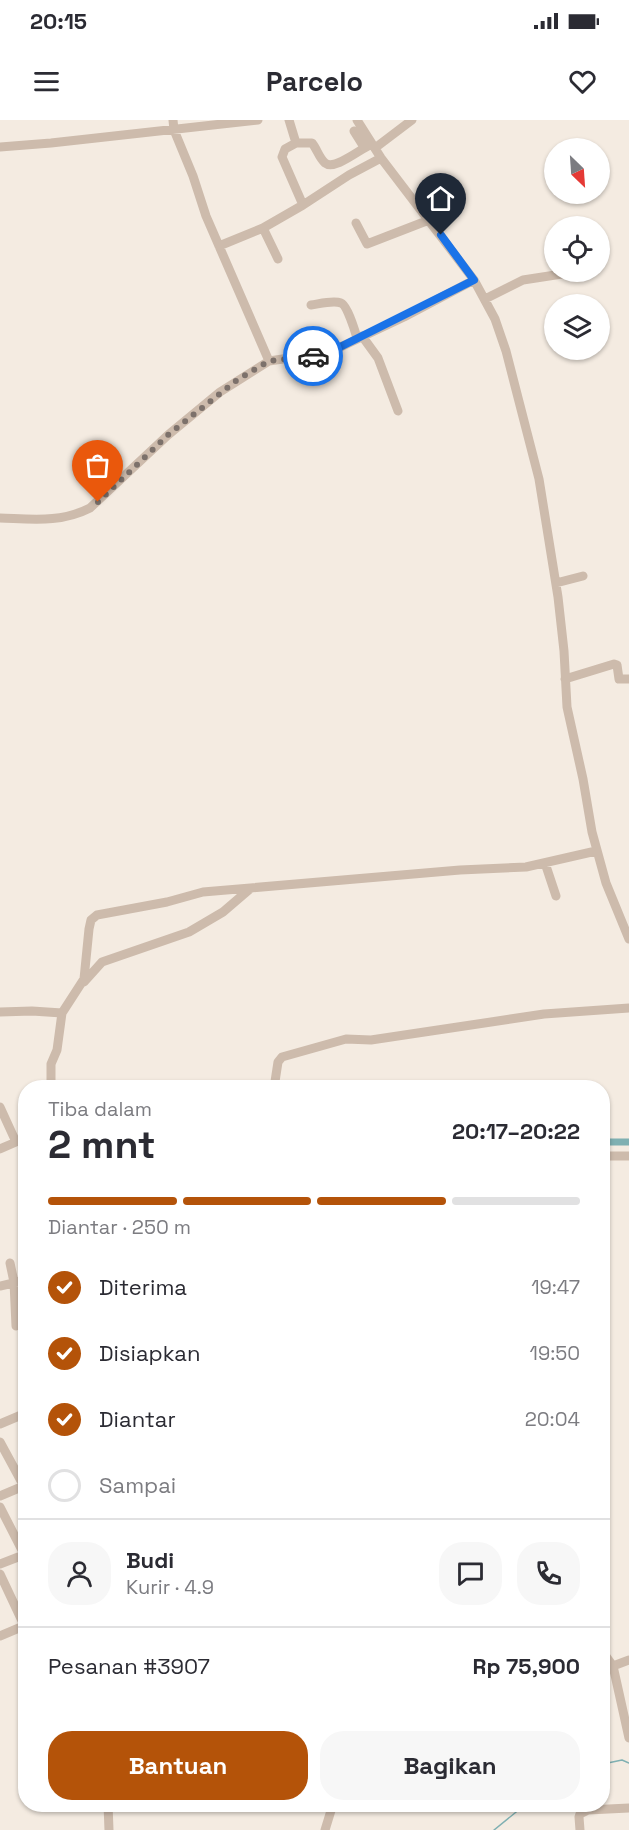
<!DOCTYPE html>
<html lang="id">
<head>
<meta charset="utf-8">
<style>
  :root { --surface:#fff; --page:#f7f7f7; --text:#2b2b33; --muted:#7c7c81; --line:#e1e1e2; --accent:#b45309 }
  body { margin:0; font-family:"Space Grotesk",sans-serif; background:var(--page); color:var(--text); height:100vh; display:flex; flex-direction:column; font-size:22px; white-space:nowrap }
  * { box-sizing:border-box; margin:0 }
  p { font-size:20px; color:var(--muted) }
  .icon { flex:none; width:33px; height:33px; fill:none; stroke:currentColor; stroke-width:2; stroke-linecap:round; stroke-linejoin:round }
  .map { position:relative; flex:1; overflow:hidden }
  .details { position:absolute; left:18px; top:960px; width:592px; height:732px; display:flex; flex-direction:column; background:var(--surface); border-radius:24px; box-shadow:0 2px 4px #0004 }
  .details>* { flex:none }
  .needle { width:39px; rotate:155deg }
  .fabs { position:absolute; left:544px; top:18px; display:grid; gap:12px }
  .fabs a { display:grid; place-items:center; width:66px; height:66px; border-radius:50%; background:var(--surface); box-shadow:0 2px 4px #0004; font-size:30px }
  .pin { position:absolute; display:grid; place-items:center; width:51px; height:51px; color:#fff; margin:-62px -26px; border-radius:50% 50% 50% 0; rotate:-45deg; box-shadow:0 0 6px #0007 }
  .pin .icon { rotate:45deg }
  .courier { position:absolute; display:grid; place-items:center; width:60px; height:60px; margin:-30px; border:4px solid #1a73e8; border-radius:50%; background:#fff; color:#222; box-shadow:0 2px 8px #0007 }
  .head em { font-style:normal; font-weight:800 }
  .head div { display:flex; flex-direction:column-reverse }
  .head { display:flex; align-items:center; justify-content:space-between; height:102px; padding:0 30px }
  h1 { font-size:39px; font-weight:800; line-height:45px }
  .bar { display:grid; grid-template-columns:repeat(4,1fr); gap:9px 6px; align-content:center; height:72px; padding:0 30px }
  .bar i { height:8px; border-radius:4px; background:var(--line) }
  .bar .current { background:var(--accent) }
  .bar p { grid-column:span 4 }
  .line { display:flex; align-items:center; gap:15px; padding:0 30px; border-top:2px solid var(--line) }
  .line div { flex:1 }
  .round { display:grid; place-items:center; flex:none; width:63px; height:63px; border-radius:24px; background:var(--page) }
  ol { padding:0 30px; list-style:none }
  li { display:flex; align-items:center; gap:18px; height:66px }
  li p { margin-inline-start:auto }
  li .icon { padding:6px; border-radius:50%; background:var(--accent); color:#fff; stroke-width:4 }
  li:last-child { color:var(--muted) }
  li i { width:33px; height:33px; border:3px solid var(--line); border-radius:50% }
  .primary-button { display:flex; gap:12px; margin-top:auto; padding:12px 30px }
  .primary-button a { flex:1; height:69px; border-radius:24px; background:var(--accent); color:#fff; font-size:24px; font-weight:800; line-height:69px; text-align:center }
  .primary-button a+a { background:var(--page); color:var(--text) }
  .status { display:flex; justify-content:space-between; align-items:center; height:42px; padding:0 30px; background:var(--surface); direction:ltr }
  .status svg { height:16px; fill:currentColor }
  header { display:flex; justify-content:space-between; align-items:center; height:78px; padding:0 30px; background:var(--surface); font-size:27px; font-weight:800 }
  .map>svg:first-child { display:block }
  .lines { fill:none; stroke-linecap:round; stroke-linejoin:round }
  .stream { stroke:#7fb0b2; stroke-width:1.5 }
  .canal { stroke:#7fb0b2; stroke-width:7 }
  .minor { stroke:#cdbbac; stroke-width:9 }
  .done { stroke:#7c716b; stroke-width:6; stroke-dasharray:0 10.8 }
  .route { stroke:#1a73e8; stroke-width:8 }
</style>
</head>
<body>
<div class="status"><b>20:15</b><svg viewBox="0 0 49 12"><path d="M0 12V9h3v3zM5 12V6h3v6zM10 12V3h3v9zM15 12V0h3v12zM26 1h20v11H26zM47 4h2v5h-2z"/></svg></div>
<header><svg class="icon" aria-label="menu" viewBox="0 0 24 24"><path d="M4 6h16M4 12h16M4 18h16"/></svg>Parcelo<svg class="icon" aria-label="heart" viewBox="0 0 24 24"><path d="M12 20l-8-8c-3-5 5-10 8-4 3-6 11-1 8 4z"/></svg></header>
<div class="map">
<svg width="629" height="1710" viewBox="0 0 629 1710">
  <rect width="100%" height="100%" fill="#f4ebe1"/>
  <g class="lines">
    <!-- stream -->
    <path class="stream" d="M603,1644L622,1640L629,1643
      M494,1710L526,1684"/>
    <!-- canal -->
    <path class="canal" d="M603,1022H629"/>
    <!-- minor -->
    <path class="minor" d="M173,0L174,10L193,56L206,96L269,241L330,232L404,197L474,160
      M289,0L296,23L285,29L282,37L303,85L349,55L381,38
      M357,0L381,38L474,160L495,199L506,231L539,359L558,477L564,531L567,587L583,659L592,712L606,763L629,819
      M354,11L364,27
      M296,23H312C317,29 319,38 325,43C335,51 361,28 372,24
      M0,27L51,23L258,0
      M375,28L412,0
      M356,103L367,124L429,100
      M263,108L303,85
      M219,126L263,108L278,139
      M485,179L523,160L575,152
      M311,185C319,184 333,180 341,183C347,185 355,211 357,218
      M362,216L378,238L398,291
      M0,398C32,399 61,403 90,388L168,315L220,272L269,241
      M556,463L583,456
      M565,559L614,544L617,545L619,559H629
      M545,743L556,776
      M84,862L102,842L189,812L223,792L251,768
      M0,892L32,891L62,893
      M51,968V944L57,930L62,893L84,859L89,809L91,800L97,795L167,782L203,772L460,750L526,747L596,731
      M274,968L278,942L282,937L346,919L371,920L544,894L629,888
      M0,987L16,1022L0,1029
      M603,1036H629
      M10,1143L14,1162L16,1206
      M0,1166L26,1160
      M0,1304L26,1293
      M0,1322L26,1370
      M0,1376L26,1365
      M0,1387L26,1438
      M0,1444L26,1434
      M0,1454L24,1505
      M0,1516L26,1505
      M603,1532L613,1546L629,1618
      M613,1546L629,1540
      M108,1684L109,1710
      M325,1710L333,1684
      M580,1710L579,1697L580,1694L588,1690L629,1688"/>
  </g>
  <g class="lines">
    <!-- done -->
    <path class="done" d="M98,382L168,315L237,260L269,241L313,236"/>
    <!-- route -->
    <path class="route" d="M313,236L338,228L474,160L441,115"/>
  </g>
</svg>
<div class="fabs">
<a><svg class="needle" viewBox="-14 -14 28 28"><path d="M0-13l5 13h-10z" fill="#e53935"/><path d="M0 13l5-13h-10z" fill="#7c7c81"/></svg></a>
<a><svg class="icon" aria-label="locate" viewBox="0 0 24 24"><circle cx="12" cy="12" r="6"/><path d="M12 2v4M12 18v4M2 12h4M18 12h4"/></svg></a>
<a><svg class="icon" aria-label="layers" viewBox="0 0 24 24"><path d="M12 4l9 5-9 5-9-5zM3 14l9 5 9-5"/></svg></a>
</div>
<div class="pin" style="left:98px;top:382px;background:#ea580c"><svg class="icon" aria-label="bag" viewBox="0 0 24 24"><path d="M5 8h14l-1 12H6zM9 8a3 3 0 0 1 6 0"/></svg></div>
<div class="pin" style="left:441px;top:115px;background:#1f2937"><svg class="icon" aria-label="home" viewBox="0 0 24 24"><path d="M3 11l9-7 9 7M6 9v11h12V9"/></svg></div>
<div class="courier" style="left:313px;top:236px"><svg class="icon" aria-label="car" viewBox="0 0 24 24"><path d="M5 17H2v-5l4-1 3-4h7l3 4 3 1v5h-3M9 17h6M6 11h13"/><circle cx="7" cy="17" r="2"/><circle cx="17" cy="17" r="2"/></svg></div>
<section class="details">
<div class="head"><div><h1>2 mnt</h1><p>Tiba dalam</p></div><em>20:17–20:22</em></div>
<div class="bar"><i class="current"></i><i class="current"></i><i class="current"></i><i></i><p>Diantar · 250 m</p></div>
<ol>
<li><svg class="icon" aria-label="check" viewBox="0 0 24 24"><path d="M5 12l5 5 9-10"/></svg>Diterima<p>19:47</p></li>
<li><svg class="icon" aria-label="check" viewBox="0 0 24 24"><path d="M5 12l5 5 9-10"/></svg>Disiapkan<p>19:50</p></li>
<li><svg class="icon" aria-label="check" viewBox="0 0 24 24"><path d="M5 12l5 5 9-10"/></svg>Diantar<p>20:04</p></li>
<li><i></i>Sampai</li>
</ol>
<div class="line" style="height:108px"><a class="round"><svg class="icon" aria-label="person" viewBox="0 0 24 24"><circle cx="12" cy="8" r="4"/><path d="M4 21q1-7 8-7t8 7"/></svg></a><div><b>Budi</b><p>Kurir · 4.9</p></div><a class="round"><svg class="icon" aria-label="chat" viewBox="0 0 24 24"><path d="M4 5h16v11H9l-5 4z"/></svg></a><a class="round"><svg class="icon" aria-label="phone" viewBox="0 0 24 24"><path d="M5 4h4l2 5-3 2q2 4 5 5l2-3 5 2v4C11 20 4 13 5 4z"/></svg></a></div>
<div class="line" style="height:78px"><div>Pesanan #3907</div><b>Rp 75,900</b></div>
<div class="primary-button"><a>Bantuan</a><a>Bagikan</a></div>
</section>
</div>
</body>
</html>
